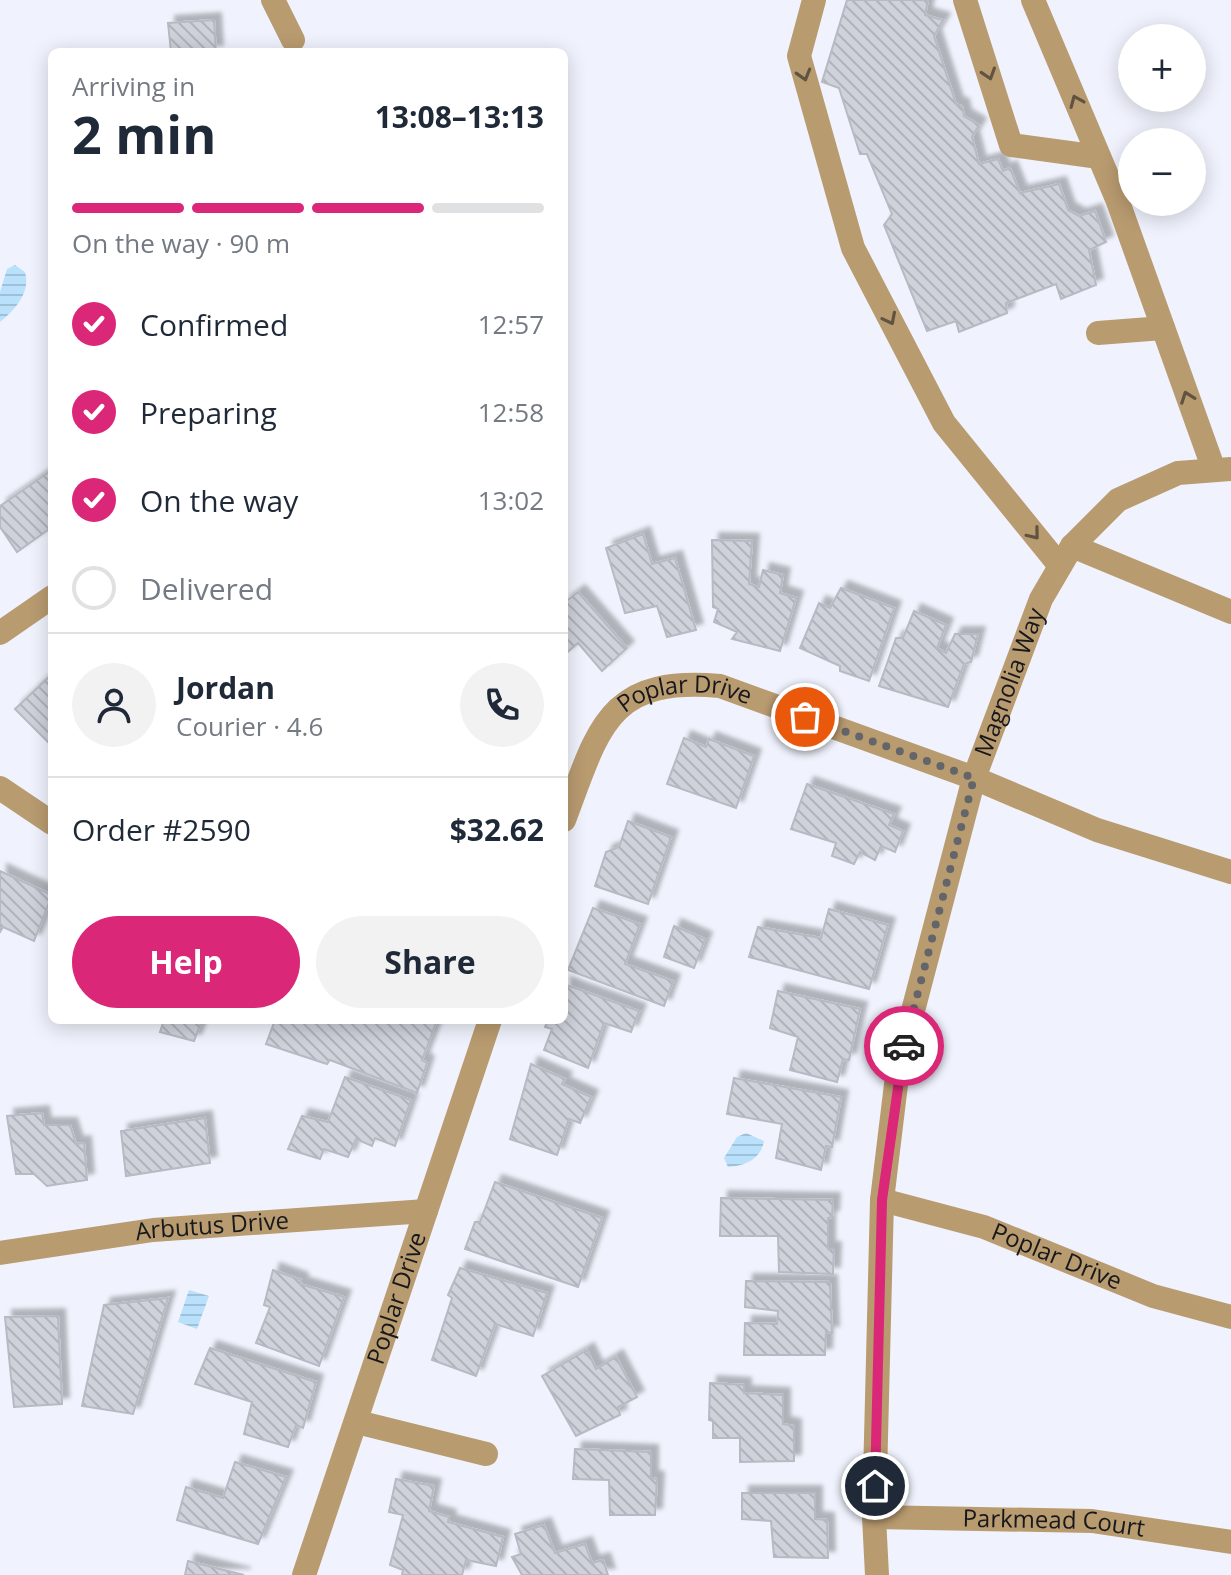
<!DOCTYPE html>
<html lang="en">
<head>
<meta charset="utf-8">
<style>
  :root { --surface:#fff; --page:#f2f2f3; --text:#1f2937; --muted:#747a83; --line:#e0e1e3; --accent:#db2777 }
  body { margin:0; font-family:"Open Sans",sans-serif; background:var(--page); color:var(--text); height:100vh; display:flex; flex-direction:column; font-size:30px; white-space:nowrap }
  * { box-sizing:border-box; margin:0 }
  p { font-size:26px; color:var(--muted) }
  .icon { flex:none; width:44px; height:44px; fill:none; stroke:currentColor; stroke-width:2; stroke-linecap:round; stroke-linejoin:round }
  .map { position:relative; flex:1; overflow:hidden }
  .panel { position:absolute; left:48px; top:48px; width:520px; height:976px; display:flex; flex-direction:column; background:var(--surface); border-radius:12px; box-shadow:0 4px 20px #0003 }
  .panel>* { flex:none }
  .fabs { position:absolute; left:1118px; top:24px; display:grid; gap:16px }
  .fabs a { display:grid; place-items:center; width:88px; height:88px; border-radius:50%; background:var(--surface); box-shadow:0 4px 20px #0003; font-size:40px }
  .pin { position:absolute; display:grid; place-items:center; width:68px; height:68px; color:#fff; margin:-34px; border:4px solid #fff; border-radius:50%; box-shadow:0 2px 8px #0007 }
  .courier { position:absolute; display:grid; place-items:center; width:80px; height:80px; margin:-40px; border:6px solid #db2777; border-radius:50%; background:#fff; color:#222; box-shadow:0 2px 10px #0007 }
  .head em { font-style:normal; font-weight:700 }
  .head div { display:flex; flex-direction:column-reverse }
  .head { display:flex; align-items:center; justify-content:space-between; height:136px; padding:0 24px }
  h1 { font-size:52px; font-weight:700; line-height:60px }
  .bar { display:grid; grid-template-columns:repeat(4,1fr); gap:12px 8px; align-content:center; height:96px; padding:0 24px }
  .bar i { height:10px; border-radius:6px; background:var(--line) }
  .bar .current { background:var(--accent) }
  .bar p { grid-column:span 4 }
  .line { display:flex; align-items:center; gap:20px; padding:0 24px; border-top:2px solid var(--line) }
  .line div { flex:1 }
  .round { display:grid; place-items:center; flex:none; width:84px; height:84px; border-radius:42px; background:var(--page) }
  ol { padding:0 24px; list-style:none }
  li { display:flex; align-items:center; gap:24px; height:88px }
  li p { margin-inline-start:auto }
  li .icon { padding:8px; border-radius:50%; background:var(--accent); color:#fff; stroke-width:4 }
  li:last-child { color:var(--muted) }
  li i { width:44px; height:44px; border:4px solid var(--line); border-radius:50% }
  .button { display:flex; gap:16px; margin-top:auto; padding:16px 24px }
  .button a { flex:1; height:92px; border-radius:48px; background:var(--accent); color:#fff; font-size:32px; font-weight:700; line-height:92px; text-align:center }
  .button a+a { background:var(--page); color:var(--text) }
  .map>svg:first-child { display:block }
  .water { fill:url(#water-rules) }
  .building { fill:url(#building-back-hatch); stroke:#b7b9c3; stroke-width:2; filter:url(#shadow) }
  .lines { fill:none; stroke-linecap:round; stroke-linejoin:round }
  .minor { stroke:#b99b70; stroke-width:24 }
  .oneway { stroke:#605342 }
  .done { stroke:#63656b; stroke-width:8; stroke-dasharray:0 14.4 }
  .route { stroke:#db2777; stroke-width:10 }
  .labels { text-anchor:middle; stroke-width:7; stroke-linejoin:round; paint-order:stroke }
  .street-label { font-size:24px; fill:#17181c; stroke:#fff }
</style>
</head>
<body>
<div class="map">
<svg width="1231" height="1575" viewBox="0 0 1231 1575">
  <defs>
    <pattern id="water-rules" width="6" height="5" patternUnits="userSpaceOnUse" patternTransform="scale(2)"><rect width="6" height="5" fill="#bae1fb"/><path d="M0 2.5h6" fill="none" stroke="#9fc0d7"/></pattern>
    <pattern id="building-back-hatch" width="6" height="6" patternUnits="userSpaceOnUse" patternTransform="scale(2)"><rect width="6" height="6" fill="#cfd1db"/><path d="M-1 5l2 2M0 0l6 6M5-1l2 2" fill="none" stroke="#b1b3bb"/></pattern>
    <filter id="shadow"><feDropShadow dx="7" dy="-7" stdDeviation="2" flood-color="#0004"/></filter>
  </defs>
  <rect width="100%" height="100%" fill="#f0f3fd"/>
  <!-- water -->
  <path class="water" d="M15,265L25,272C31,292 15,310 0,322V292L7,269Z
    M746,1133L764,1141C761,1159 745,1166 728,1167L724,1158L737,1137Z
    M189,1290L209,1296L197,1329L178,1322Z"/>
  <!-- building -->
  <path class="building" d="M847,0H928L925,15L943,20L934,36L956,104L962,106L964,116L979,125L972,137L979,164L998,159L1003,171L1010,168L1020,193L1059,184L1068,210L1079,216L1095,211L1106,242L1089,250L1096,285L1061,299L1056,284L1006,303L1007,313L959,332L956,321L927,331L884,225L892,214L867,154H860L839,88L822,82Z
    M214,20L216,52H171L168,23Z
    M52,470V527L17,552L0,527V506Z
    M643,534L652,564L675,558L696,630L667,637L657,606L625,613L606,548Z
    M712,540L752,541L749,584L759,587L763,570L783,575L780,593L796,598L780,651L732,639L737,632L714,622L718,609L713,607Z
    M841,588L894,608L869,681L840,671V666L800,648L819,603L830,608Z
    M578,592L627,648L602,671L578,643L564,655V603Z
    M914,611L946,625L937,648L946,653L955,634H978L971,662L964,664L948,707L879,686L896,638H903Z
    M51,675L52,677V746L15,709Z
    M684,738L706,747L709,739L754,756L736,808L667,784Z
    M807,784L894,814L889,825L903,831L895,852L881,846L875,860L860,852L854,864L832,856L836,843L791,829Z
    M628,821L671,837L648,904L595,886L606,852L619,847Z
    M0,871L52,895L34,941L3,927L0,932Z
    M593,908L640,924L625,964L673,981L664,1006L568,970Z
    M829,909L888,925L869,989L749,957L758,927L821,938Z
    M674,926L705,939L694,968L664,957Z
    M564,984L639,1011L631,1032L604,1023L588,1068L544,1050L552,1029L545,1027L548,1020H564Z
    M778,991L860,1009L849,1060L843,1059L837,1082L790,1070L798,1037L770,1028Z
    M164,1020H202L194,1041L160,1032Z
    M275,1020H437L422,1060L427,1063L417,1093L330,1060L327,1064L266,1044Z
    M531,1064L565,1079L562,1084L591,1097L580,1123L569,1119L557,1155L510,1139Z
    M345,1077L411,1100L395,1146L375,1138L372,1146L356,1139L348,1157L324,1149L320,1159L288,1149L302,1116L328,1122Z
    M734,1078L841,1097L832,1147L826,1146L821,1170L776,1158L782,1124L727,1114Z
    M42,1113L44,1125H70L76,1144L84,1143L87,1180L47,1186L34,1174H16L7,1116Z
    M205,1118L210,1163L126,1176L121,1131Z
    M495,1182L602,1218L578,1287L465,1249L475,1222H480Z
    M721,1198L833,1200L832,1217L828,1218V1249H834L833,1274L779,1272L778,1236H720Z
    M460,1268L547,1293L533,1336L495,1324L476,1376L432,1360L452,1298L448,1295Z
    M273,1270L301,1280L300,1284L344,1297L319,1366L256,1343L270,1307L264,1305Z
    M746,1281L830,1282L832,1333L826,1332L825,1355H744L745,1323L777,1324L778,1311L745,1307Z
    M168,1298L133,1414L82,1406L104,1305Z
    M58,1316L62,1404L14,1407L5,1317Z
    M210,1348L316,1382L303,1428L296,1425L288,1447L244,1434L252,1402L195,1384Z
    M587,1350L596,1369L616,1357L637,1397L618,1407L620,1415L576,1436L542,1376Z
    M710,1383L744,1385V1393L783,1395V1424L794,1426V1461L740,1462V1438H713V1421L709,1420Z
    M575,1449L651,1452V1478L657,1479L655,1515H610L609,1480L573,1479Z
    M235,1462L286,1477L258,1544L177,1520L186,1487L223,1498Z
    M396,1479L434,1486L429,1511L449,1517L448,1522L503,1537L496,1566L466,1560L462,1575H402L403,1570L390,1565L403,1515L389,1512Z
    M742,1493H815V1519L827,1520L828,1558L774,1557L771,1521L742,1519Z
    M544,1525L555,1553L585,1544L592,1563L603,1560L608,1575H522L512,1557L521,1554L515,1534Z
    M188,1561L244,1575H185Z"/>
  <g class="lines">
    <!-- minor -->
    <g class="minor">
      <path d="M273,0L293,40"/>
      <path d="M814,0L799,56L853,248L944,423L1060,566"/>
      <path d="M965,0L1011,145L1099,157"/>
      <path d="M1033,0L1117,199L1214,470"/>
      <path d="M1098,333L1163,328"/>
      <path d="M1072,546L1231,612"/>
      <path d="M0,633L52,597"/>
      <path d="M0,788L52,823"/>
      <path id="s1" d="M564,820C599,728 607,676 720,686L974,778L1097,830L1231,872"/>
      <path id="s2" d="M882,1200L984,1227L1153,1296L1231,1317"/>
      <path id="s3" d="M0,1253L153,1230L426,1211"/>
      <path d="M357,1422L486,1454"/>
      <path id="s4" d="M874,1517L1092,1521L1231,1542"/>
      <path id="s5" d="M304,1575L490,1020"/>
      <path id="s6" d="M877,1575L874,1517L882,1200L898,1068L974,778L1041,599L1072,546L1118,500L1178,473L1231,469"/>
    </g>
  </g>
  <!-- one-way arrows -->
  <defs><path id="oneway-chevron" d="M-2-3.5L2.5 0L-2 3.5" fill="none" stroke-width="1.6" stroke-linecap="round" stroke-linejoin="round" transform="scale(2)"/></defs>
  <g class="oneway">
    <use href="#oneway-chevron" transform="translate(989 74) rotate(72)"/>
    <use href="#oneway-chevron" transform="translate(804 75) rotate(74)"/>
    <use href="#oneway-chevron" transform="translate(1076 101) rotate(-113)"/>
    <use href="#oneway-chevron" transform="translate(890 319) rotate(63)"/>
    <use href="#oneway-chevron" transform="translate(1187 397) rotate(-110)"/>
    <use href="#oneway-chevron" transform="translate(1034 534) rotate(51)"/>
  </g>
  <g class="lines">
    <!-- done -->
    <path class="done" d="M805,717L974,778L904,1046"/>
    <!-- route -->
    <path class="route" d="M875,1486L882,1200L904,1046"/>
  </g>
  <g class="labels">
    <!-- street labels -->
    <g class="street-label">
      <text dy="8" stroke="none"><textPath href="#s6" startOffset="910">Magnolia Way</textPath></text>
      <text dy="8" stroke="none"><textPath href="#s1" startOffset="196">Poplar Drive</textPath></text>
      <text dy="8" stroke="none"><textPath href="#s3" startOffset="214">Arbutus Drive</textPath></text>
      <text dy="8" stroke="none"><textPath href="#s2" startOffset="184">Poplar Drive</textPath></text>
      <text dy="8" stroke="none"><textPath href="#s5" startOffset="292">Poplar Drive</textPath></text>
      <text dy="8" stroke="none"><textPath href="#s4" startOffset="180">Parkmead Court</textPath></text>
    </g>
  </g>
</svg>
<div class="fabs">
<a>+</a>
<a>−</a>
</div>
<div class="pin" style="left:805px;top:717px;background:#ea580c"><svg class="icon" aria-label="bag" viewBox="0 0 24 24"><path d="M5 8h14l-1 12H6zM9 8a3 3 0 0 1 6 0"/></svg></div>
<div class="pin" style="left:875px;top:1486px;background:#1f2937"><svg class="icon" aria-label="home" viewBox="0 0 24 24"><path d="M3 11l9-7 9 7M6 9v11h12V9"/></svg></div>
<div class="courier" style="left:904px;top:1046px"><svg class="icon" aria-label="car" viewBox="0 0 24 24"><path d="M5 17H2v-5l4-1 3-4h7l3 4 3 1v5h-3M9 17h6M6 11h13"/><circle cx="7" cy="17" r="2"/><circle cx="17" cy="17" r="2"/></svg></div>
<section class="panel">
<div class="head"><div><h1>2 min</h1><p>Arriving in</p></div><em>13:08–13:13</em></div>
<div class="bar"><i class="current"></i><i class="current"></i><i class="current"></i><i></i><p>On the way · 90 m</p></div>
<ol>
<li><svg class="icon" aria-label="check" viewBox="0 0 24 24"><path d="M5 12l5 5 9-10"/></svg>Confirmed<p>12:57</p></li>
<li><svg class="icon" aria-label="check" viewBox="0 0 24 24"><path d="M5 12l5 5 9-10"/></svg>Preparing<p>12:58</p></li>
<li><svg class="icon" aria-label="check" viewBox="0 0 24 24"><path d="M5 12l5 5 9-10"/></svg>On the way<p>13:02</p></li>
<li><i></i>Delivered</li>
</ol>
<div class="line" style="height:144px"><a class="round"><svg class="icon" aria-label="person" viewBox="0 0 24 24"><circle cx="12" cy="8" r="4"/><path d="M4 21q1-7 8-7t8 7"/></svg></a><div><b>Jordan</b><p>Courier · 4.6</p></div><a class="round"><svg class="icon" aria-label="phone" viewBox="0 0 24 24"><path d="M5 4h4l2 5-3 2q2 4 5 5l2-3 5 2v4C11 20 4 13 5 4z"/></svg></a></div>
<div class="line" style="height:104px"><div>Order #2590</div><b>$32.62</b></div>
<div class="button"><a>Help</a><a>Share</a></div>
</section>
</div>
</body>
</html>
